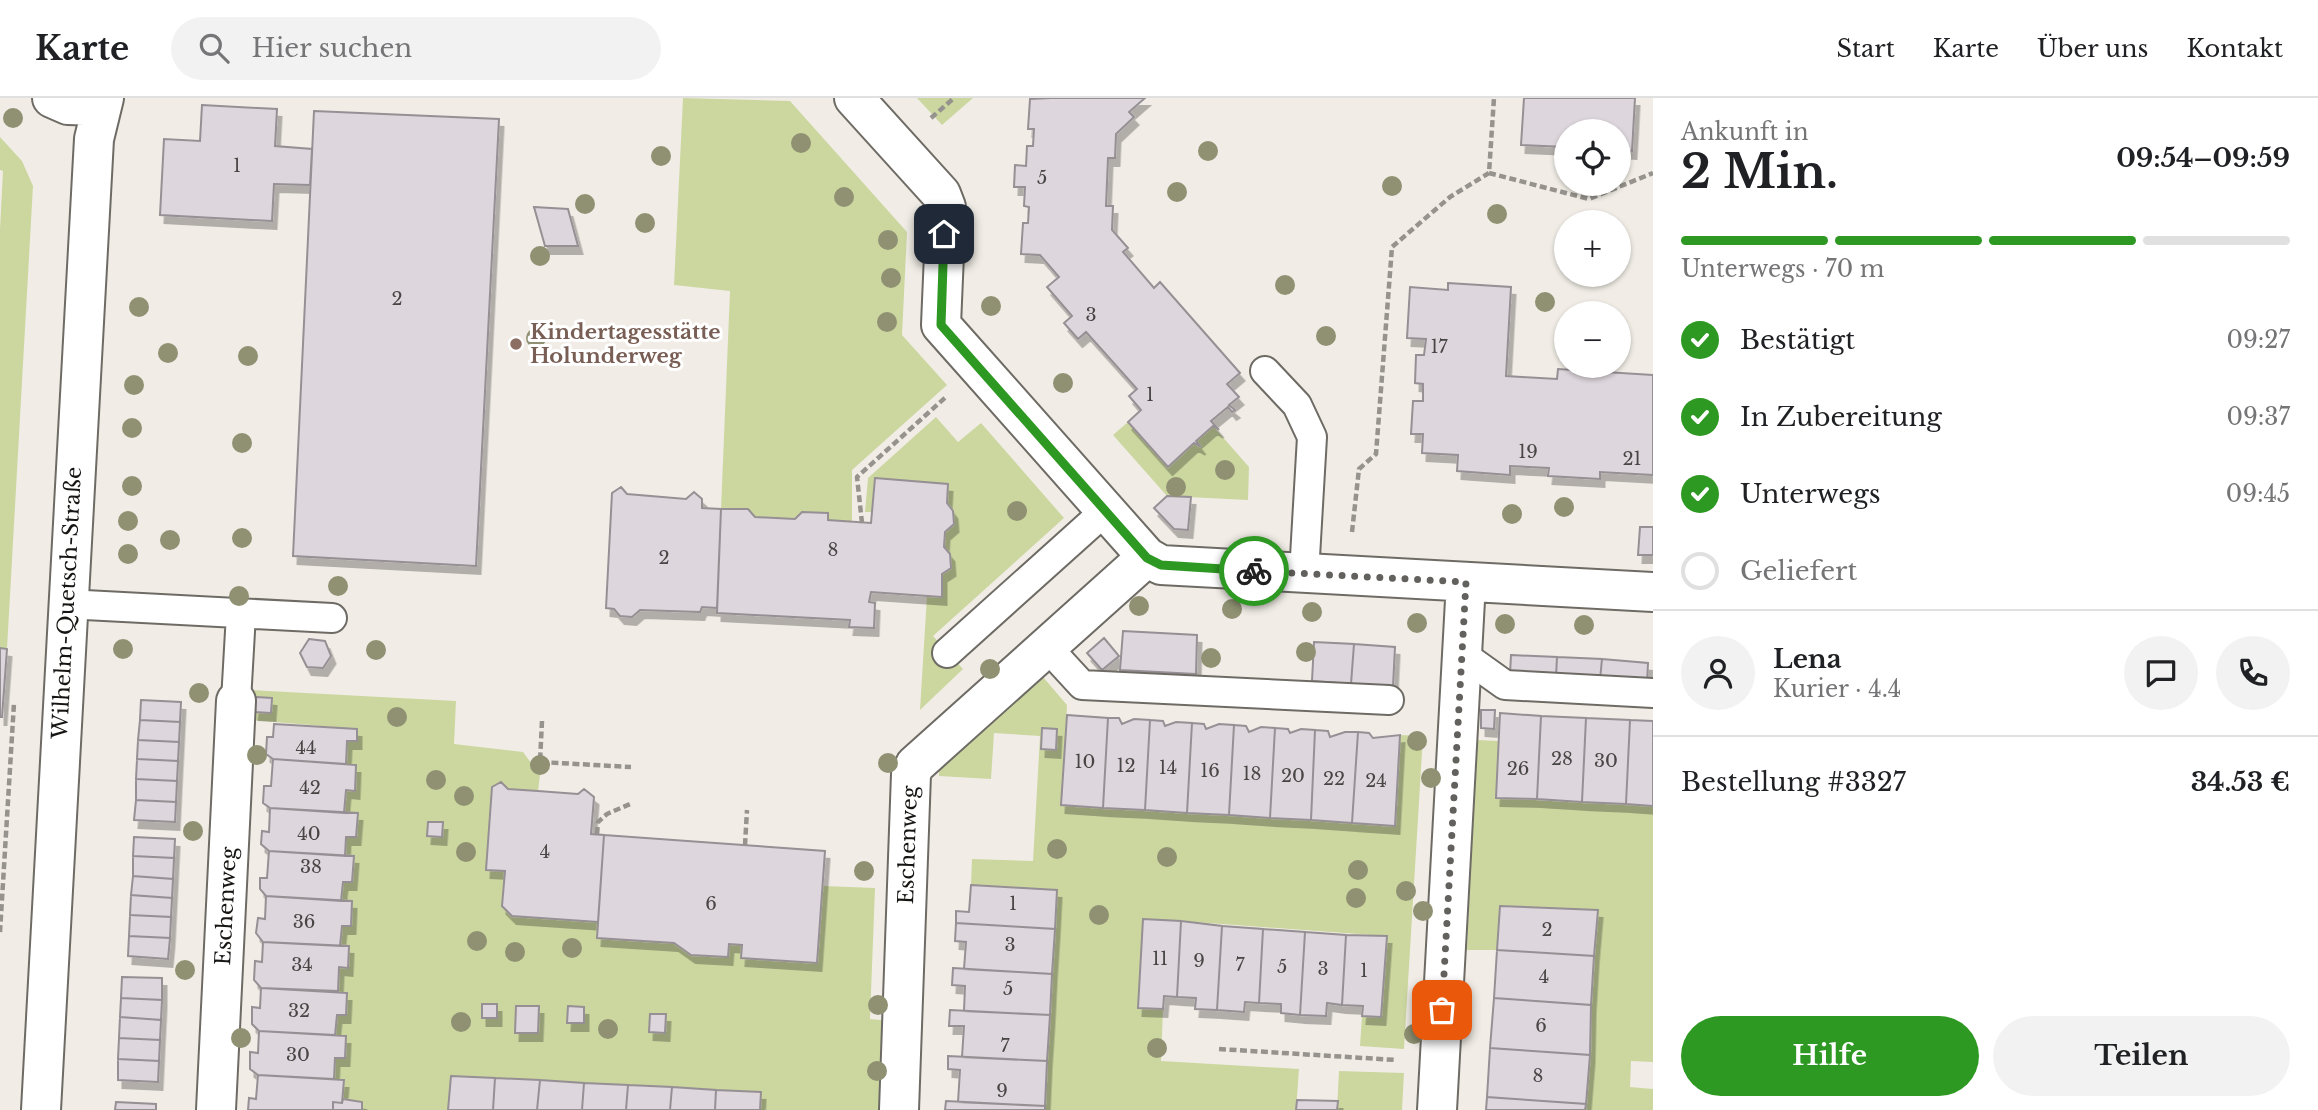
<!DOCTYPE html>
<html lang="de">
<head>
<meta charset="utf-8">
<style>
  :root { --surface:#fff; --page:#f2f2f2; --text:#202124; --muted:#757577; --line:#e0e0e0; --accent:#2d9822 }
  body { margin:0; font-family:"Libre Baskerville",serif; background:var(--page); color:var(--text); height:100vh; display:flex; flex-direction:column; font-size:26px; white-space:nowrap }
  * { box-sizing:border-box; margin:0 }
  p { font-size:23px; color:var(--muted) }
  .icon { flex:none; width:38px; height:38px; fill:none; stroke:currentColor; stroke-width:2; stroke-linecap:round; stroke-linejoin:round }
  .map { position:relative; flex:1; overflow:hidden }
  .details { display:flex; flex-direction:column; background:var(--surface); width:665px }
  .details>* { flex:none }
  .controls { position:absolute; left:1554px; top:21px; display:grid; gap:14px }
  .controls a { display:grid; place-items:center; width:77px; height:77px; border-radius:50%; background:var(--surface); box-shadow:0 2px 5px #0004; font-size:35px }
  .pin { position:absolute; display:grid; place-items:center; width:60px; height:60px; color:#fff; margin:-30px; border-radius:14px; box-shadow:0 4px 10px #0006 }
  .courier { position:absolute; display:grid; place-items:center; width:70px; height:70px; margin:-35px; border:5px solid #2d9822; border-radius:50%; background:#fff; color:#222; box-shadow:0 2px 9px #0007 }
  .overview em { font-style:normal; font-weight:700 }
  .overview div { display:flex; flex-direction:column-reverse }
  .overview { display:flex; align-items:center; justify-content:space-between; height:119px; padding:0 28px }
  h1 { font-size:46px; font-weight:700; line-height:52px }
  .bar { display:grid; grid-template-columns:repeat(4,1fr); gap:10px 7px; align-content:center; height:84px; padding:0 28px }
  .bar i { height:9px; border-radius:5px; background:var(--line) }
  .bar .on { background:var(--accent) }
  .bar p { grid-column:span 4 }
  .line { display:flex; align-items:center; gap:18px; padding:0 28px; border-top:2px solid var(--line) }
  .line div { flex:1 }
  .round { display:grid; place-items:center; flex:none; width:74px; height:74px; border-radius:37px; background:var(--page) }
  ol { padding:0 28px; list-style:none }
  li { display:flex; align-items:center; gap:21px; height:77px }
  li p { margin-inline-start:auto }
  li .icon { padding:7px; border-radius:50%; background:var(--accent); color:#fff; stroke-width:4 }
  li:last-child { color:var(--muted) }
  li i { width:38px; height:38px; border:4px solid var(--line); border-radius:50% }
  .primary-button { display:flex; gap:14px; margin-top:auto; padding:14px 28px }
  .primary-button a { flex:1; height:80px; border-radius:42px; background:var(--accent); color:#fff; font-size:28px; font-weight:700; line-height:80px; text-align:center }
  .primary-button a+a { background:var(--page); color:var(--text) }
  header { display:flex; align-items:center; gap:42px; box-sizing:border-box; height:98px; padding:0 35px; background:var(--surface); border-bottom:2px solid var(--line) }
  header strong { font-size:33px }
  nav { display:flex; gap:38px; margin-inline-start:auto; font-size:24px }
  .search { width:490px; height:63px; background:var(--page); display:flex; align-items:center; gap:18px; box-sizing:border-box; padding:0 24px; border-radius:38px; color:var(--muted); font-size:26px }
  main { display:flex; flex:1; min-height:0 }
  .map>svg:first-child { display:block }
  .green { fill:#ccd7a0 }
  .building { fill:#ddd6dc; stroke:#969095; stroke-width:2; filter:url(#shadow) }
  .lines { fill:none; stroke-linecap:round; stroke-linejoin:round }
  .service-casing { stroke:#6e6b65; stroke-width:32 }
  .minor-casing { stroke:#6e6b65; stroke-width:42 }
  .path { stroke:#96938e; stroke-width:4.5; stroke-dasharray:7 3.5; stroke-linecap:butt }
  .service { stroke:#fff; stroke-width:28 }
  .minor { stroke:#fff; stroke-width:38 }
  .tree { fill:#8f9172 }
  .done { stroke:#63615d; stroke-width:7; stroke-dasharray:0 12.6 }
  .route { stroke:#2d9822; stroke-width:9 }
  .education-dot { fill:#8d6e63; stroke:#fff; stroke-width:2.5 }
  .labels { text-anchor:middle; stroke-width:6; stroke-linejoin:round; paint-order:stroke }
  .number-label { font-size:18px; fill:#484545 }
  .education-label { font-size:21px; font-weight:bold; fill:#785e54; stroke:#fff; text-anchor:start }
  .street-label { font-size:21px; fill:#161513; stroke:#fff }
</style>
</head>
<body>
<header>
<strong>Karte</strong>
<div class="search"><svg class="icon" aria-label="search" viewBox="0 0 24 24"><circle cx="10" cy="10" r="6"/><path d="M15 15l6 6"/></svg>Hier suchen</div>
<nav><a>Start</a><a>Karte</a><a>Über uns</a><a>Kontakt</a></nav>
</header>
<main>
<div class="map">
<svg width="1653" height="1012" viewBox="0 0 1653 1012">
  <defs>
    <filter id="shadow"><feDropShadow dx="4.5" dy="8" stdDeviation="0" flood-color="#0004"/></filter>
  </defs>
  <rect width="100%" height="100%" fill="#f1ede6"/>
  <!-- green -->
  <path class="green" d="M683,0L790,3L907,134L902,237L947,287L852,372V424L828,422V415L803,414L795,421L755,419L721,411L730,193L674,187Z
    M917,0H973L942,27Z
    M0,39L22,63L33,88L7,551L0,550V131L3,73L0,72Z
    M936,319L958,344L981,325L1064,420L933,538L963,571L920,612L927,498L942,499V476L951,470L950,456L944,449L945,434L954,426L947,405L948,387L875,380L872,414H865L868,380Z
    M1128,324L1168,368L1194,345L1200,349L1196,343L1213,328L1249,369L1248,402L1167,398L1113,337Z
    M1043,579L1067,607L1062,707L1395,728L1400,637L1423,638L1404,951L1360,948L1362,918L1381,919L1386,838L1181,823L1139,910L1163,911L1161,963L1299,971L1296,1012H1045L1057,792L971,787L972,761L1033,763L1040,638L994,635L991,681L939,678V666Z
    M251,592L456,603L454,646L523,654L540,677L538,693L508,691L502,684L492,690L486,771L505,773L502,807L512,818L598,824L674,845L691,857L728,859L729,846L742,847L741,860L817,865L823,788L875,790L870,921L890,923L886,1012H760L761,994L451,978L448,1012H362V1004L343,1001L344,982L334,981L335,960H345L346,938L335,937L337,917H346L347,895L338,893L339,869L348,870L349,848H340L342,828H351L352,803H341L343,784H352L354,759L345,758L346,739H356L358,716L344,715L346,692H355L356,667L346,666L347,643H357V631L250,622Z
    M1476,642L1499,643L1497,700L1653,708V964L1631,963L1630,989L1653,991V1012H1585L1598,812L1500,808L1497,852H1467Z
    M1339,973L1404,975L1402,1012H1337Z"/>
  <!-- building -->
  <path class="building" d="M1051,0H1145L1129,14L1134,19L1116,36L1115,60H1108L1106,108H1113L1112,132L1128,150L1123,154L1154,190L1160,184L1240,275L1227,286L1239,299L1229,307L1235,312L1232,314L1228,309L1211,323L1219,332L1213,328L1196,343L1201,349L1194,345L1168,369L1128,324L1141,312L1129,298L1137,291L1086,234L1078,241L1064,225L1072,218L1047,189L1059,179L1040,157L1021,156L1023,125H1028L1029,109L1024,108L1025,89H1014L1015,67L1026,68L1027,48H1033L1034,31H1028L1030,1Z
    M1524,0H1635L1632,53L1619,52V33H1566V49L1521,47Z
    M202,7L277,11L275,48L312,51L310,87L274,86L272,123L160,117L164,41L200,43Z
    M314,13L499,21L476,468L293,458Z
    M534,109L568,111L578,148H545Z
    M1448,185L1511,189L1506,278L1557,281L1558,271L1653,277V377L1600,374V381L1548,378L1549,370L1510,368V377L1457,373L1458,357L1422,355L1423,336H1411L1413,303H1423V286L1415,285L1416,257H1424L1426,241L1407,240L1410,189L1448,192Z
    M875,380L948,386L947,405L953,413L954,426L945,434L944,449L950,456L951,470L942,476V499L871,494L869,504L875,505L874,530L849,529L850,522L717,515L721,411H748L755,419L795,421L802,414L828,415V422L871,425Z
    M621,389L627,396L686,401L694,394L702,401V410L721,411L717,510L702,509L700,514L640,512L632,519L620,518L614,511L606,510L612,395Z
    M1167,398L1191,399L1188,432L1174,431L1154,410Z
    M1640,429H1653V457H1638Z
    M1123,533L1197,537L1196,576L1120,572Z
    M1104,540L1119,558L1102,572L1087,555Z
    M309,541L325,543L331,558L323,570L307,569L300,555Z
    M1314,544L1354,546L1351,586L1312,583Z
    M1354,546L1395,549L1393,588L1351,586Z
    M0,550L7,551L2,619H0Z
    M1511,557L1557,559L1556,579L1510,576Z
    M1557,559L1602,561L1600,582L1556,579Z
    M1602,561L1648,565L1647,585L1600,582Z
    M256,599L272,600L271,615L254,614Z
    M141,602L181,604L180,624L140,622Z
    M1481,612H1495L1494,631L1481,630Z
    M1500,615L1541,618L1537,701L1496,700Z
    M1067,617L1108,620L1103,710L1061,707Z
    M1541,618L1586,620L1582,704L1537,701Z
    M1108,620H1119L1122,626L1134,621L1150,622L1145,712L1103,710Z
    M1586,620L1630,622L1626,706L1582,704Z
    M140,622L180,624L179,644L138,642Z
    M1150,622L1163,623L1165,628L1176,624L1192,625L1187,715L1145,712Z
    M1630,622L1653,623V708L1626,706Z
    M1192,625L1204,626L1206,631L1219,626L1234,627L1229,717L1187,715Z
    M274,626L357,631V643H347L346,666L273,661L266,656L267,639H273Z
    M1234,627L1246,628L1249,634L1261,629L1275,630L1270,720L1229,717Z
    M1042,630L1057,631L1056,652L1041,651Z
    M1275,630L1288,631L1290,635L1301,631L1315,632L1311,722L1270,720Z
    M1315,632L1328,633L1330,639L1345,634H1358L1352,725L1311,722Z
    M1358,634L1369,635L1373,640L1400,637L1395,728L1352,725Z
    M138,642L179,644L178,663L137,661Z
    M137,661L178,663L177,683L136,681Z
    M273,661L356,667L355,693L346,692L344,715L270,710L263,705L264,688H271Z
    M136,681L177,683L176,704L136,702Z
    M501,684L508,691L538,693L578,696L584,691L594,699L591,736L604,737L598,824L512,818L502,808L505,773L486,772L492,689Z
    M136,702L176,704L175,724L134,722Z
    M270,710L358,715L356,739H346L345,758L269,753L261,746L262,733L269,734Z
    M428,724H443L442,739L427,738Z
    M604,737L825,753L817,865L741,860L742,847L729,846L728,859L691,857L674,845L597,840Z
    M134,739L175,741L174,760L133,758Z
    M269,753L354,758L352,784H343L341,803L266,798L260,791V780H267Z
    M133,758L174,760L173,781L133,778Z
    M133,778L173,781L172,800L131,797Z
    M971,787L1057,792L1055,831L956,825V813L969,814Z
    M131,797L172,800L171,819L130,817Z
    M266,798L352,803L351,828H342L340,848L263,844L256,835L258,820L265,821Z
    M1500,808L1598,812L1594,858L1497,852Z
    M130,817L171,819L170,840L129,838Z
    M1143,821L1181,823L1177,899L1164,898L1163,911L1138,910Z
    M1181,823L1222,828L1217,912L1195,911L1196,900L1177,899Z
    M956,825L1055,831L1052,876L964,871L966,844L955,843Z
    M1222,828L1263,831L1259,905L1245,904L1244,914L1217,912Z
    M1263,831L1305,834L1300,917L1281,915V906L1259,905Z
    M1305,834L1346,837L1342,907L1327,905L1326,918L1300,917Z
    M1346,837L1387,838L1381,919L1362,918L1363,908L1342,907Z
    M129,838L170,840L168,861L128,858Z
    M263,844L349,848L348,870L339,869L338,893L261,890L254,882L255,863L262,864Z
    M1497,852L1594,858L1591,907L1494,900Z
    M953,870L1052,876L1050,917L964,913L965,888L952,887Z
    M122,879L162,880V902L121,900Z
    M261,890L347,895L346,917H337L335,937L259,933L252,926V909L260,910Z
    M121,900L162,902L161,922L120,919Z
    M1494,900L1591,907L1590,957L1490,950Z
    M482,906H497V920H482Z
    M516,908H539L538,935H515Z
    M568,908L584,909V925H567Z
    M950,912L1050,917L1047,963L962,959L964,928H949Z
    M650,916H666L665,935L649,934Z
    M120,919L161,922L160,942L119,940Z
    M259,933L346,938L345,960H335L334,981L258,977L250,971V954L258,955Z
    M119,940L160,942L159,963L118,961Z
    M1490,950L1590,957L1586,1006L1487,999Z
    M948,958L1047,963L1045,1008L958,1004L960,972L948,971Z
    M118,961L159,963L158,984L118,982Z
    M258,977L344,982L342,1005L333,1004V1012H248L249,1000L256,1001Z
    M451,978L495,980L493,1012H448Z
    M495,980L540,982L537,1012H493Z
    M540,982L584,985L582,1012H537Z
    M584,985L628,987L626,1012H582Z
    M628,987L672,989L670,1012H626Z
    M672,989L716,992L715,1012H670Z
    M716,992L761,994L760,1012H715Z
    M1487,999L1586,1006L1585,1012H1486Z
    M343,1001L362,1004V1012H333V1004L342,1005Z
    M1297,1002L1338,1003L1337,1012H1296Z
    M946,1003L1045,1008V1012H945Z
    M116,1004L156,1006V1012H115Z"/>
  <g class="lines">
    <!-- service casing -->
    <g class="service-casing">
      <path id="service" d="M1265,273L1297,307L1312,339L1304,476
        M66,506L332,520
        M1047,549L1082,587L1389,602
        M947,555L1105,413
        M1463,557L1505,587L1653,595
        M236,603L241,516"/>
    </g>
    <!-- minor casing -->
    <g class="minor-casing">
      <path id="minor" d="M52,0L68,7L101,8
        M854,0L941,96L946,109L941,227L1147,459L1161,467L1653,494
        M41,1012L94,41L104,0
        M216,1012L236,603
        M899,1012L911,676L915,667L1147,459
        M1437,1012L1466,484"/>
    </g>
    <!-- path -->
    <path class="path" d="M931,20L954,0
      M1489,75L1589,101L1653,75
      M862,425L857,379L947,298
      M1352,434L1359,371L1376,356L1392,149L1450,99L1489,75L1494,0
      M542,623L540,664L631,669
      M597,736L598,724L607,716L630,706
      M745,747L747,712
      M0,834L14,605
      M1219,951L1396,962"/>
    <!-- service -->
    <use href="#service" class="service"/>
    <!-- minor -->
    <use href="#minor" class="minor"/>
  </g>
  <!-- trees -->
  <g class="tree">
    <circle cx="13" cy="20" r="10"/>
    <circle cx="801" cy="45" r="10"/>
    <circle cx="1208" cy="53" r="10"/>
    <circle cx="661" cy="58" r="10"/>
    <circle cx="1392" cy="88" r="10"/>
    <circle cx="1177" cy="94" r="10"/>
    <circle cx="844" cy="99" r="10"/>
    <circle cx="585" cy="106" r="10"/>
    <circle cx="1497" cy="116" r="10"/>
    <circle cx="645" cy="125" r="10"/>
    <circle cx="888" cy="142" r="10"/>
    <circle cx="540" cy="158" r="10"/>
    <circle cx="891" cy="180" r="10"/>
    <circle cx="1285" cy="187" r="10"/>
    <circle cx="1545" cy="204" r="10"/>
    <circle cx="991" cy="208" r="10"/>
    <circle cx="139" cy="209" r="10"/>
    <circle cx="887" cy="224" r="10"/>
    <circle cx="1326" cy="238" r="10"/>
    <circle cx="536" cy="240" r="10"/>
    <circle cx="168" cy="255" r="10"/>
    <circle cx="248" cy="258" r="10"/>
    <circle cx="1063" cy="285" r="10"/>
    <circle cx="134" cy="287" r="10"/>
    <circle cx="132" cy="330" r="10"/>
    <circle cx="242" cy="345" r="10"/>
    <circle cx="1225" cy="372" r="10"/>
    <circle cx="132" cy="388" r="10"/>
    <circle cx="1176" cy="389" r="10"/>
    <circle cx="1564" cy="409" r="10"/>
    <circle cx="1017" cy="413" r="10"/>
    <circle cx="1512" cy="416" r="10"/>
    <circle cx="128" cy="423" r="10"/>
    <circle cx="242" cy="440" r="10"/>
    <circle cx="170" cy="442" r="10"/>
    <circle cx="128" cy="456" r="10"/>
    <circle cx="338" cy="488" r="10"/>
    <circle cx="239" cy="498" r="10"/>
    <circle cx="1139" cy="508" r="10"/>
    <circle cx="1232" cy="511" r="10"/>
    <circle cx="1312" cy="514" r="10"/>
    <circle cx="1417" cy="525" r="10"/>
    <circle cx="1505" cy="526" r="10"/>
    <circle cx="1584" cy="527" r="10"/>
    <circle cx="123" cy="551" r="10"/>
    <circle cx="376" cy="552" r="10"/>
    <circle cx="1306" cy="554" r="10"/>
    <circle cx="1211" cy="560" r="10"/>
    <circle cx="990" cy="571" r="10"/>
    <circle cx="199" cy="595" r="10"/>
    <circle cx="397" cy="619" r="10"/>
    <circle cx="1417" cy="643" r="10"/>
    <circle cx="257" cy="657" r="10"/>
    <circle cx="888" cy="665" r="10"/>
    <circle cx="540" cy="667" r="10"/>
    <circle cx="1431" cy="680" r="10"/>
    <circle cx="436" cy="682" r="10"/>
    <circle cx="464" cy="698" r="10"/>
    <circle cx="193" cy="733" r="10"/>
    <circle cx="1057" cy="751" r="10"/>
    <circle cx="466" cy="754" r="10"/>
    <circle cx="1167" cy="759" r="10"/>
    <circle cx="1358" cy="772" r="10"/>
    <circle cx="864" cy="773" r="10"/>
    <circle cx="1406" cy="793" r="10"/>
    <circle cx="1356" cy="800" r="10"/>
    <circle cx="1423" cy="813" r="10"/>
    <circle cx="1099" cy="817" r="10"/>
    <circle cx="477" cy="843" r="10"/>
    <circle cx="572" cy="850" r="10"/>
    <circle cx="515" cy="854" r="10"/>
    <circle cx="185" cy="872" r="10"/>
    <circle cx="878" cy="907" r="10"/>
    <circle cx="461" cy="924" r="10"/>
    <circle cx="608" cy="931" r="10"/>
    <circle cx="1414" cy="936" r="10"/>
    <circle cx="241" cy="940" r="10"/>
    <circle cx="1157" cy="950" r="10"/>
    <circle cx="877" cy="973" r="10"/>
  </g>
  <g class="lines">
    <!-- done -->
    <path class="done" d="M1254,473L1466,484L1442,912"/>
    <!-- route -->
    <path class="route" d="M944,136L941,227L1147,460L1161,467L1254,473"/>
  </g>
  <!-- markers -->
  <circle class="education-dot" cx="516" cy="246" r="7"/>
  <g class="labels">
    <!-- number labels -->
    <g class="number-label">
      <text x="237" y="74">1</text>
      <text x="1042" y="86">5</text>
      <text x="397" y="207">2</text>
      <text x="1091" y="223">3</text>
      <text x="1439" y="255">17</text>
      <text x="1150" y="303">1</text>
      <text x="1528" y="360">19</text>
      <text x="1632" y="367">21</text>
      <text x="833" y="458">8</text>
      <text x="664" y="466">2</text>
      <text x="306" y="656">44</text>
      <text x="1562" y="667">28</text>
      <text x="1606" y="669">30</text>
      <text x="1085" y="670">10</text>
      <text x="1126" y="674">12</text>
      <text x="1168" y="676">14</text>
      <text x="1518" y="677">26</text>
      <text x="1210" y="679">16</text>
      <text x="1252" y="682">18</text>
      <text x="1293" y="684">20</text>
      <text x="1334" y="687">22</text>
      <text x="1376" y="689">24</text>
      <text x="310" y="696">42</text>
      <text x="309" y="742">40</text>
      <text x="545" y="760">4</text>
      <text x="311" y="775">38</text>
      <text x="711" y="812">6</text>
      <text x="1013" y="812">1</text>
      <text x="304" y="830">36</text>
      <text x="1547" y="838">2</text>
      <text x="1010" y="853">3</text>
      <text x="1160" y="867">11</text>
      <text x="1199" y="869">9</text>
      <text x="302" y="873">34</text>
      <text x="1240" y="873">7</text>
      <text x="1282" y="875">5</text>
      <text x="1323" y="877">3</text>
      <text x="1364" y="879">1</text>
      <text x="1544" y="885">4</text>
      <text x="1008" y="897">5</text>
      <text x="299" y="919">32</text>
      <text x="1541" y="934">6</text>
      <text x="1005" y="954">7</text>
      <text x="298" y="963">30</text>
      <text x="1538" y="984">8</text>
      <text x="1002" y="999">9</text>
    </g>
    <!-- education labels -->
    <g class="education-label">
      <text x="530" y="241">Kindertagesstätte<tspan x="530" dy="24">Holunderweg</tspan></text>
    </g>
    <!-- street labels -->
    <g class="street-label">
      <text transform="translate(67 505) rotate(-87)" y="7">Wilhelm-Quetsch-Straße</text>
      <text transform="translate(908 747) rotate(-88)" y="7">Eschenweg</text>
      <text transform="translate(226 808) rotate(-87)" y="7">Eschenweg</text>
    </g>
  </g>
</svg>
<div class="controls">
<a><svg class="icon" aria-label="locate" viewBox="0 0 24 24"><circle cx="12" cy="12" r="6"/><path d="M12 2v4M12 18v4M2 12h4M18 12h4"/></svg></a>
<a>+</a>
<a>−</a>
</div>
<div class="pin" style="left:1442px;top:912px;background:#ea580c"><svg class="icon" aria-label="bag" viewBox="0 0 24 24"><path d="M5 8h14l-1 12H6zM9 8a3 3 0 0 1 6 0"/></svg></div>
<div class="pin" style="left:944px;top:136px;background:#1f2937"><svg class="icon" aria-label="home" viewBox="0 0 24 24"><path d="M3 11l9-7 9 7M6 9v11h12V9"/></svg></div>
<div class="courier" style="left:1254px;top:473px"><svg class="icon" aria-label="bike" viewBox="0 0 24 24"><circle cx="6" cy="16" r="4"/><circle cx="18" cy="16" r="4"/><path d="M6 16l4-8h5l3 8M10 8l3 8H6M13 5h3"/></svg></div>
</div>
<section class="details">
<div class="overview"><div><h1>2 Min.</h1><p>Ankunft in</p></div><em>09:54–09:59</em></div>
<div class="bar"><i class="on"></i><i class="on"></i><i class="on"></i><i></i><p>Unterwegs · 70 m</p></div>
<ol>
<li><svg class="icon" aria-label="check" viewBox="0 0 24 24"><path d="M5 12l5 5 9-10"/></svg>Bestätigt<p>09:27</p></li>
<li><svg class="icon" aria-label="check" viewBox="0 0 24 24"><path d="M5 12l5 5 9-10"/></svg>In Zubereitung<p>09:37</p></li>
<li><svg class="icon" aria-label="check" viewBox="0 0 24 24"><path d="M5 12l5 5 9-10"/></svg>Unterwegs<p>09:45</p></li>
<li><i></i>Geliefert</li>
</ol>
<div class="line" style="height:126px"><a class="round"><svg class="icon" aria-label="person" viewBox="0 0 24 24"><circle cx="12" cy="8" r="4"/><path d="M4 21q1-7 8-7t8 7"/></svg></a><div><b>Lena</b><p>Kurier · 4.4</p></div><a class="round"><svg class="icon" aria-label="chat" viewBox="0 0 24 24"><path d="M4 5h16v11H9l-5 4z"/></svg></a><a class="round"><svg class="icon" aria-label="phone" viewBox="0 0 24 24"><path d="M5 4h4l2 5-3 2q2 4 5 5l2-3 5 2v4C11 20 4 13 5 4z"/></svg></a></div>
<div class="line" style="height:91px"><div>Bestellung #3327</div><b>34.53 €</b></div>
<div class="primary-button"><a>Hilfe</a><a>Teilen</a></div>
</section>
</main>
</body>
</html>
